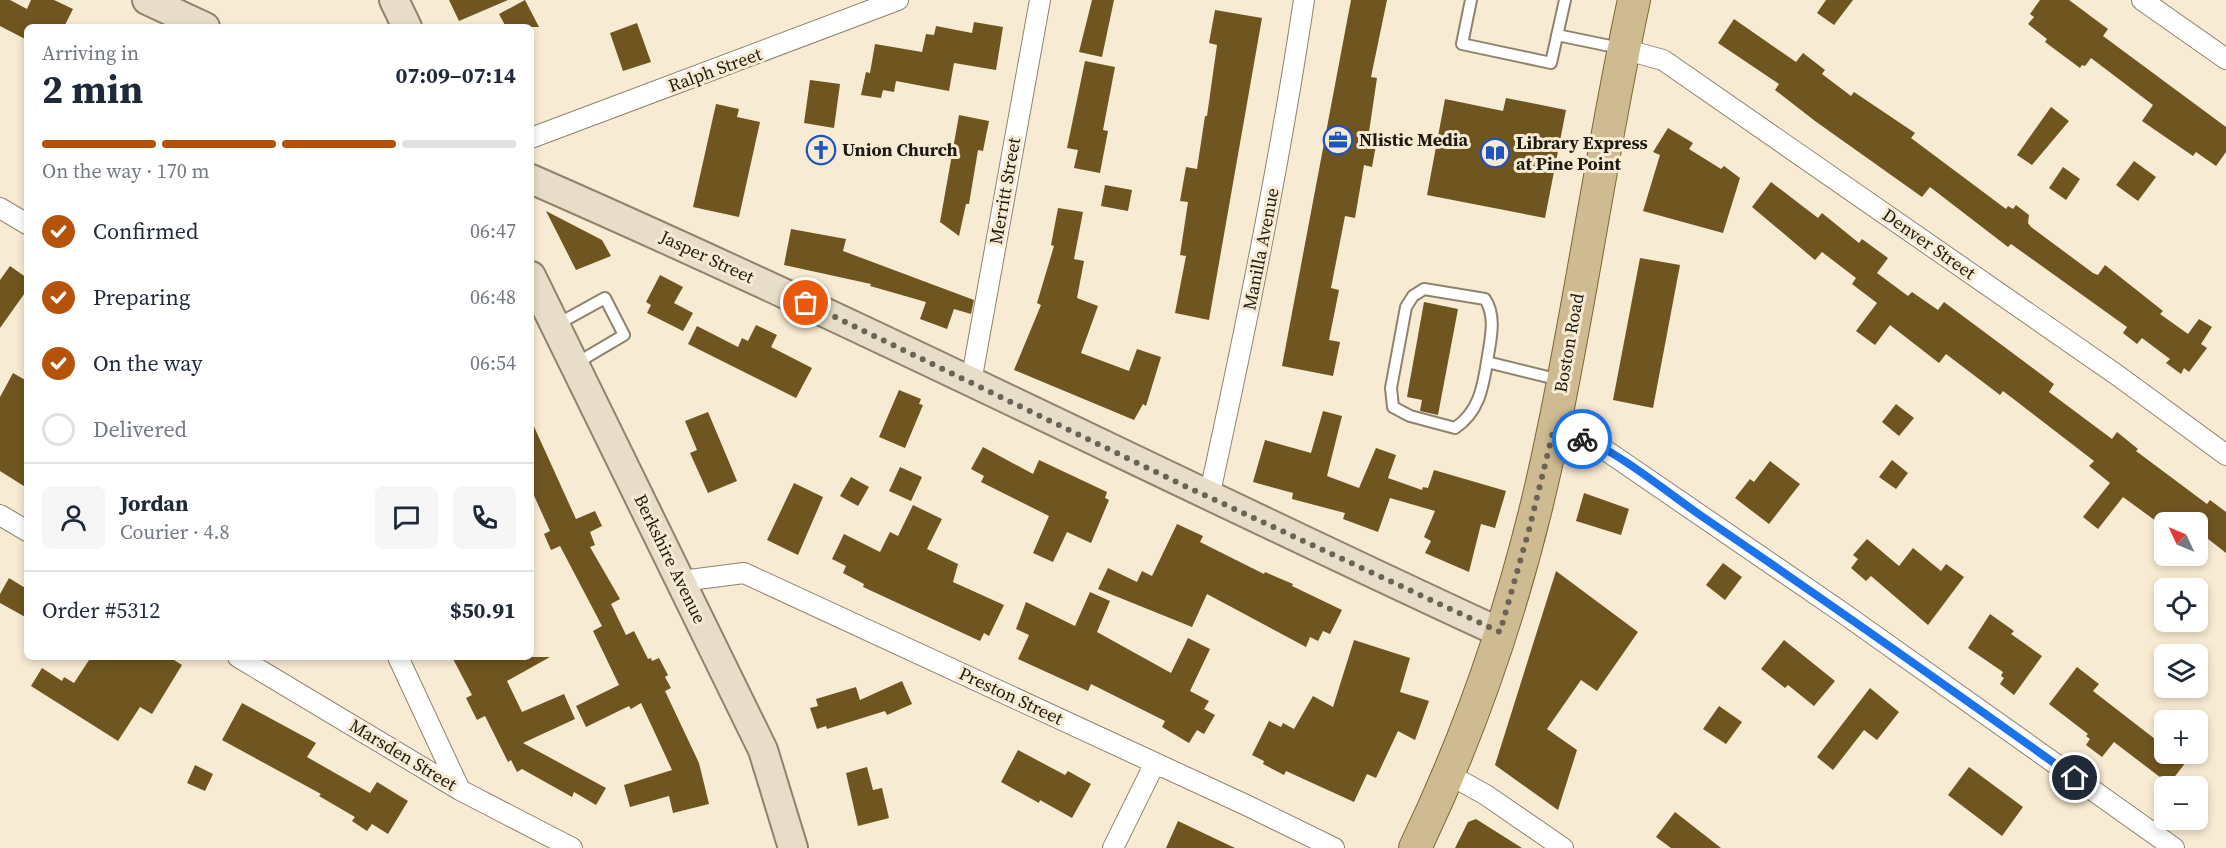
<!DOCTYPE html>
<html lang="en">
<head>
<meta charset="utf-8">
<style>
  :root { --surface:#fff; --page:#f6f6f7; --text:#1f2937; --muted:#747a83; --line:#e0e1e3; --accent:#b45309 }
  body { margin:0; font-family:"Source Serif 4",serif; background:var(--page); color:var(--text); height:100vh; display:flex; flex-direction:column; font-size:22px; white-space:nowrap }
  * { box-sizing:border-box; margin:0 }
  p { font-size:20px; color:var(--muted) }
  .icon { flex:none; width:33px; height:33px; fill:none; stroke:currentColor; stroke-width:2; stroke-linecap:round; stroke-linejoin:round }
  .map { position:relative; flex:1; overflow:hidden }
  .drawer { position:absolute; left:24px; top:24px; width:510px; height:636px; display:flex; flex-direction:column; background:var(--surface); border-radius:9px; box-shadow:0 3px 9px #0003 }
  .drawer>* { flex:none }
  .needle { width:39px; rotate:314deg }
  .fabs { position:absolute; left:2154px; top:512px; display:grid; gap:12px }
  .fabs a { display:grid; place-items:center; width:54px; height:54px; border-radius:9px; background:var(--surface); box-shadow:0 3px 9px #0003; font-size:30px }
  .pin { position:absolute; display:grid; place-items:center; width:51px; height:51px; color:#fff; margin:-26px; border:3px solid #fff; border-radius:50%; box-shadow:0 2px 6px #0007 }
  .courier { position:absolute; display:grid; place-items:center; width:60px; height:60px; margin:-30px; border:4px solid #1a73e8; border-radius:50%; background:#fff; color:#222; box-shadow:0 2px 8px #0007 }
  .overview em { font-style:normal; font-weight:700 }
  .overview div { display:flex; flex-direction:column-reverse }
  .overview { display:flex; align-items:center; justify-content:space-between; height:102px; padding:0 18px }
  h1 { font-size:39px; font-weight:700; line-height:45px }
  .bar { display:grid; grid-template-columns:repeat(4,1fr); gap:9px 6px; align-content:center; height:72px; padding:0 18px }
  .bar i { height:8px; border-radius:4px; background:var(--line) }
  .bar .active { background:var(--accent) }
  .bar p { grid-column:span 4 }
  .line { display:flex; align-items:center; gap:15px; padding:0 18px; border-top:2px solid var(--line) }
  .line div { flex:1 }
  .round { display:grid; place-items:center; flex:none; width:63px; height:63px; border-radius:9px; background:var(--page) }
  ol { padding:0 18px; list-style:none }
  li { display:flex; align-items:center; gap:18px; height:66px }
  li p { margin-inline-start:auto }
  li .icon { padding:6px; border-radius:50%; background:var(--accent); color:#fff; stroke-width:4 }
  li:last-child { color:var(--muted) }
  li i { width:33px; height:33px; border:3px solid var(--line); border-radius:50% }
  .map>svg:first-child { display:block }
  .building { fill:#6f551f }
  .lines { fill:none; stroke-linecap:round; stroke-linejoin:round }
  .lane-casing { stroke:#8f836d; stroke-width:14 }
  .street-casing { stroke:#8f836d; stroke-width:22 }
  .secondary-casing { stroke:#8f836d; stroke-width:32 }
  .primary-casing { stroke:#7d6534; stroke-width:34 }
  .lane { stroke:#fff; stroke-width:10 }
  .street { stroke:#fff; stroke-width:20 }
  .secondary { stroke:#e7ddc8; stroke-width:28 }
  .primary { stroke:#cfbb91; stroke-width:32 }
  .done { stroke:#6b6355; stroke-width:6; stroke-dasharray:0 10.8 }
  .route { stroke:#1a73e8; stroke-width:8 }
  .labels { text-anchor:middle; stroke-width:6; stroke-linejoin:round; paint-order:stroke }
  .street-label { font-size:18px; fill:#1f1a11; stroke:#f8ebd3 }
  .poi-label { font-size:18px; font-weight:bold; fill:#1f1a11; stroke:#f8ebd3; text-anchor:start }
</style>
</head>
<body>
<div class="map">
<svg width="2226" height="848" viewBox="0 0 2226 848">
  <rect width="100%" height="100%" fill="#f8ebd3"/>
  <!-- building -->
  <path class="building" d="M0,0H10L27,9L31,0H54L73,9L64,27H27V40L0,26Z
    M449,0H508L459,21Z
    M525,0L539,27H506L499,14Z
    M1092,0H1114L1102,57L1079,52Z
    M1351,0H1387L1371,77L1377,78L1369,132L1378,134L1372,167L1364,165L1355,218L1345,216L1331,288L1339,290L1329,340L1340,342L1333,376L1282,366Z
    M1826,0H1853L1834,25L1817,13Z
    M2040,0H2069L2108,29L2103,36L2226,127V152L2216,166L2196,152L2193,156L2142,121L2153,105L2091,58L2085,66L2082,65L2080,68L2045,42L2047,39L2028,24L2034,17L2030,14Z
    M1215,10L1262,18L1209,320L1175,313L1186,256L1180,255L1188,202L1180,201L1186,167L1197,169L1205,116H1207L1217,45L1209,43Z
    M1734,19L1796,62L1803,53L1825,70L1822,74L1851,96L1854,92L1915,133L1911,138L2006,209L2008,206L2013,209L2016,205L2029,215L2028,223L2031,227L2093,273L2098,275L2105,265L2163,311L2160,314L2188,334L2199,319L2212,327L2201,344L2207,348L2189,372L2184,368L2181,374L2166,363L2170,359L2142,338L2137,344L2123,333L2127,327L2011,244L2008,247L1930,187L1922,197L1815,121L1775,90L1779,84L1718,43Z
    M974,22L1003,27L996,70L954,63L949,91L896,81L894,92L883,90L881,98L861,95L866,72L870,73L875,44L922,52L926,34L934,35L936,26L972,33Z
    M637,23L651,62L623,71L610,33Z
    M1085,61L1115,67L1103,130L1108,131L1100,173L1074,168L1078,150L1067,148Z
    M810,80L840,84L834,128L804,123Z
    M1506,98L1566,110L1545,218L1427,195L1445,99L1503,111Z
    M716,104L739,109L737,117L760,122L739,217L693,207Z
    M2051,107L2069,121L2032,165L2017,155Z
    M959,115L989,121L983,151L978,150L969,204H966L959,236L940,222Z
    M1668,128L1693,143L1689,149L1721,169L1724,166L1740,178L1723,233L1643,211L1660,155L1653,152Z
    M2134,161L2156,177L2138,201L2116,185Z
    M2063,167L2080,179L2066,200L2049,188Z
    M1771,182L1818,218L1822,213L1859,243L1862,239L1888,258L1877,273L1908,296L1912,292L1938,310L1944,302L2054,384L2049,392L2112,439L2117,432L2138,449L2136,451L2207,504L2210,500L2226,512V553L2198,531V522H2164V527L2123,497L2098,529L2083,517L2110,483L2089,466L2094,461L2003,391L2000,395L1946,354L1939,363L1890,325L1875,345L1856,331L1877,303L1852,284L1856,278L1822,252L1815,260L1752,207Z
    M1105,185L1132,190L1128,211L1101,206Z
    M1058,208L1083,212L1074,259L1084,261L1077,298L1098,306L1081,353L1129,371L1137,349L1161,357L1146,406L1143,404L1134,420L1014,370L1041,305L1037,303L1054,246L1051,245Z
    M546,211L602,240L611,256L576,270Z
    M791,229L846,239L843,251L974,300L971,314L954,309L947,329L920,319L926,302L870,286L871,284L784,265Z
    M1640,258L1680,265L1653,408L1613,400Z
    M10,266L27,278V290L0,328V280Z
    M660,275L683,287L674,303L693,313L683,331L647,313L651,305L646,302Z
    M1424,302L1458,309L1438,415L1420,411L1422,400L1407,397Z
    M756,325L777,335L771,347L812,368L796,398L688,344L697,326L738,347L742,338L748,341Z
    M13,373L27,381V488L0,471V397Z
    M899,390L921,399L919,404L923,405L905,448L879,437Z
    M1896,404L1914,418L1899,436L1882,422Z
    M1323,411L1342,416L1327,476L1359,488L1376,448L1396,455L1388,478L1422,490L1423,487L1428,488L1434,470L1506,491L1495,528L1481,524L1469,572L1425,553L1431,541L1424,537L1435,511L1390,498L1378,532L1343,519L1345,513L1292,499L1293,493L1253,482L1265,440L1311,453Z
    M708,412L737,481L708,493L690,453L697,450L685,421Z
    M531,420L576,519L595,511L602,526L590,532L595,545L590,547L620,599L611,604L626,635L634,631L648,659L651,658L652,661L659,658L668,675L665,677L671,688L665,691L699,763L709,804L673,813L669,796L630,807L624,785L672,770L641,703L631,709L629,706L586,727L576,706L619,685L593,631L602,626L560,546L551,550L544,534L550,531L531,489Z
    M983,447L1033,474L1039,460L1107,492L1105,498L1109,500L1091,543L1067,532L1053,562L1033,553L1049,516L981,482L984,476L971,469Z
    M1892,460L1908,473L1896,489L1879,477Z
    M1770,461L1800,484L1769,524L1735,498L1750,479L1754,482Z
    M900,467L922,477L911,501L889,491Z
    M851,477L869,487L858,506L840,496Z
    M794,483L823,497L798,555L767,540Z
    M1584,493L1629,509L1621,535L1576,521Z
    M913,505L942,519L927,549L958,564L953,582L1004,605L989,636L984,633L980,641L863,587L864,584L843,573L846,566L832,559L844,534L880,552L890,532L898,536Z
    M1177,524L1203,536L1200,542L1264,574L1265,572L1293,584L1292,586L1342,610L1330,634L1323,631L1318,641L1310,637L1306,647L1207,594L1192,627L1098,589L1108,568L1137,582L1142,571L1152,576Z
    M1867,539L1899,566L1913,548L1941,571L1946,564L1964,577L1928,625L1871,576L1866,581L1851,568L1858,559L1853,555Z
    M1723,563L1742,577L1725,600L1706,585Z
    M1556,571L1638,632L1597,691L1581,680L1547,729L1577,750L1558,810L1495,765Z
    M9,578L27,589V618L0,603V594Z
    M1090,592L1110,601L1097,632L1171,673L1188,638L1210,649L1190,691L1209,701L1204,709L1215,715L1204,734L1197,730L1189,743L1162,727L1165,721L1091,684L1088,691L1018,659L1029,635L1016,629L1026,602L1075,626Z
    M1990,614L2014,631L2011,634L2042,656L2014,695L2000,684L2004,678L2001,676L2003,672L1968,648Z
    M1354,640L1410,658L1400,692L1429,701L1415,740L1398,731L1376,778L1367,774L1354,802L1286,771L1284,775L1263,764L1264,761L1252,755L1269,721L1281,727L1283,723L1294,729L1313,696L1333,707Z
    M1784,640L1835,681L1814,706L1788,685L1785,688L1761,669Z
    M91,657H169L182,665L152,714L140,707L118,741L31,686L42,668L62,681L64,677L74,683Z
    M452,657H550L507,681L522,712L564,694L575,719L523,743L606,788L596,805L574,792L572,797L522,769L517,772L511,760L508,762L485,716L477,720L466,698L472,695Z
    M2077,667L2099,684L2093,691L2164,746V753H2193L2169,784L2114,742L2102,757L2086,745L2090,739L2086,736L2088,734L2049,704Z
    M902,681L912,704L887,715L885,711L827,729L826,726L817,729L810,708L818,706L816,699L856,687L860,700Z
    M1870,688L1899,712L1877,740L1864,730L1833,770L1817,757Z
    M242,703L316,743L307,757L370,793L377,782L408,801L388,834L372,824L367,831L352,821L355,817L319,796L321,794L222,740Z
    M1719,706L1742,722L1726,744L1703,729Z
    M1018,750L1065,775L1068,771L1091,784L1072,818L1040,800L1039,803L1001,782Z
    M195,765L213,774L205,791L187,783Z
    M867,767L873,790L882,788L889,818L858,826L846,773Z
    M1969,767L2023,807L2002,836L1948,795Z
    M1675,812L1721,848H1671L1656,837Z
    M1476,819L1522,848H1455L1468,822Z
    M1178,821L1235,848H1166Z"/>
  <g class="lines">
    <!-- lane casing -->
    <g class="lane-casing">
      <path id="lane" d="M1471,0L1462,44L1551,63L1565,0
        M1557,35L1620,48
        M556,325L605,298L624,335L575,364
        M1487,362C1483,387 1479,412 1455,428L1410,416L1393,407L1391,388L1406,307L1413,296L1424,289L1485,299C1497,317 1490,341 1487,362L1560,380"/>
    </g>
    <!-- street casing -->
    <g class="street-casing">
      <path id="street" d="M2142,0L2226,59
        M1623,49L1663,60L2117,375L2226,455
        M531,138L898,0
        M0,208L27,224
        M971,382L1040,0
        M1553,432L1595,443L1843,613L2174,848
        M1209,497C1245,332 1279,167 1304,0
        M0,515L27,531
        M682,581L744,573L1246,805L1334,848
        M238,657L460,790L572,848
        M398,657L460,790
        M1450,775L1486,795L1563,848
        M1113,848L1155,763"/>
    </g>
    <!-- secondary casing -->
    <g class="secondary-casing">
      <path id="secondary" d="M147,0L205,27
        M394,0L407,27
        M531,179C858,322 1176,483 1499,632
        M531,276L763,750L793,848"/>
    </g>
    <!-- primary casing -->
    <g class="primary-casing">
      <path id="primary" d="M1415,848C1478,717 1524,575 1553,432C1583,288 1603,143 1634,0"/>
    </g>
    <!-- lane -->
    <use href="#lane" class="lane"/>
    <!-- street -->
    <use href="#street" class="street"/>
    <!-- secondary -->
    <use href="#secondary" class="secondary"/>
    <!-- primary -->
    <use href="#primary" class="primary"/>
  </g>
  <g class="lines">
    <!-- done -->
    <path class="done" d="M806,303L1187,487L1500,632L1529,530L1553,432L1582,439"/>
    <!-- route -->
    <path class="route" d="M1582,439C1612,447 1671,495 1700,515C1826,601 1951,689 2075,778"/>
  </g>
  <!-- icons -->
  <defs>
    <g id="office-ring" transform="scale(1.5)"><circle r="9.5" fill="#f8ebd3" stroke="#2053c0" stroke-width="1.5"/><path d="M-6-3h4V-5.5h4V-3h4V5H-6ZM-1-4.5V-3h2v-1.5ZM-6 0V1H6V0Z" fill="#2053c0"/></g>
    <g id="church-ring" transform="scale(1.5)"><circle r="9.5" fill="#f8ebd3" stroke="#2053c0" stroke-width="1.5"/><path d="M-1.2-6h2.4v3.5h3.3v2.4h-3.3V6h-2.4V-.1h-3.3v-2.4h3.3Z" fill="#2053c0"/></g>
    <g id="library-ring" transform="scale(1.5)"><circle r="9.5" fill="#f8ebd3" stroke="#2053c0" stroke-width="1.5"/><path d="M-6-4Q-3-5.5-.7-3.5V5Q-3 3-6 4ZM6-4Q3-5.5 .7-3.5V5Q3 3 6 4Z" fill="#2053c0"/></g>
  </defs>
  <g fill-rule="evenodd">
    <use href="#office-ring" x="1338" y="140"/>
    <use href="#church-ring" x="821" y="150"/>
    <use href="#library-ring" x="1495" y="153"/>
  </g>
  <g class="labels">
    <!-- street labels -->
    <g class="street-label">
      <text transform="translate(715 70) rotate(-20)" y="6">Ralph Street</text>
      <text transform="translate(1005 191) rotate(-80)" y="6">Merritt Street</text>
      <text transform="translate(1929 244) rotate(35)" y="6">Denver Street</text>
      <text transform="translate(1261 249) rotate(-79)" y="6">Manilla Avenue</text>
      <text transform="translate(707 257) rotate(25)" y="6">Jasper Street</text>
      <text transform="translate(1569 343) rotate(-80)" y="6">Boston Road</text>
      <text transform="translate(670 559) rotate(64)" y="6">Berkshire Avenue</text>
      <text transform="translate(1011 696) rotate(25)" y="6">Preston Street</text>
      <text transform="translate(403 755) rotate(31)" y="6">Marsden Street</text>
    </g>
    <!-- poi labels -->
    <g class="poi-label">
      <text x="1359" y="146">Nlistic Media</text>
      <text x="1516" y="149">Library Express<tspan x="1516" dy="21">at Pine Point</tspan></text>
      <text x="842" y="156">Union Church</text>
    </g>
  </g>
</svg>
<div class="fabs">
<a><svg class="needle" viewBox="-14 -14 28 28"><path d="M0-13l5 13h-10z" fill="#e53935"/><path d="M0 13l5-13h-10z" fill="#747a83"/></svg></a>
<a><svg class="icon" aria-label="locate" viewBox="0 0 24 24"><circle cx="12" cy="12" r="6"/><path d="M12 2v4M12 18v4M2 12h4M18 12h4"/></svg></a>
<a><svg class="icon" aria-label="layers" viewBox="0 0 24 24"><path d="M12 4l9 5-9 5-9-5zM3 14l9 5 9-5"/></svg></a>
<a>+</a>
<a>−</a>
</div>
<div class="pin" style="left:806px;top:303px;background:#ea580c"><svg class="icon" aria-label="bag" viewBox="0 0 24 24"><path d="M5 8h14l-1 12H6zM9 8a3 3 0 0 1 6 0"/></svg></div>
<div class="pin" style="left:2075px;top:778px;background:#1f2937"><svg class="icon" aria-label="home" viewBox="0 0 24 24"><path d="M3 11l9-7 9 7M6 9v11h12V9"/></svg></div>
<div class="courier" style="left:1582px;top:439px"><svg class="icon" aria-label="bike" viewBox="0 0 24 24"><circle cx="6" cy="16" r="4"/><circle cx="18" cy="16" r="4"/><path d="M6 16l4-8h5l3 8M10 8l3 8H6M13 5h3"/></svg></div>
<section class="drawer">
<div class="overview"><div><h1>2 min</h1><p>Arriving in</p></div><em>07:09–07:14</em></div>
<div class="bar"><i class="active"></i><i class="active"></i><i class="active"></i><i></i><p>On the way · 170 m</p></div>
<ol>
<li><svg class="icon" aria-label="check" viewBox="0 0 24 24"><path d="M5 12l5 5 9-10"/></svg>Confirmed<p>06:47</p></li>
<li><svg class="icon" aria-label="check" viewBox="0 0 24 24"><path d="M5 12l5 5 9-10"/></svg>Preparing<p>06:48</p></li>
<li><svg class="icon" aria-label="check" viewBox="0 0 24 24"><path d="M5 12l5 5 9-10"/></svg>On the way<p>06:54</p></li>
<li><i></i>Delivered</li>
</ol>
<div class="line" style="height:108px"><a class="round"><svg class="icon" aria-label="person" viewBox="0 0 24 24"><circle cx="12" cy="8" r="4"/><path d="M4 21q1-7 8-7t8 7"/></svg></a><div><b>Jordan</b><p>Courier · 4.8</p></div><a class="round"><svg class="icon" aria-label="chat" viewBox="0 0 24 24"><path d="M4 5h16v11H9l-5 4z"/></svg></a><a class="round"><svg class="icon" aria-label="phone" viewBox="0 0 24 24"><path d="M5 4h4l2 5-3 2q2 4 5 5l2-3 5 2v4C11 20 4 13 5 4z"/></svg></a></div>
<div class="line" style="height:78px"><div>Order #5312</div><b>$50.91</b></div>
</section>
</div>
</body>
</html>
